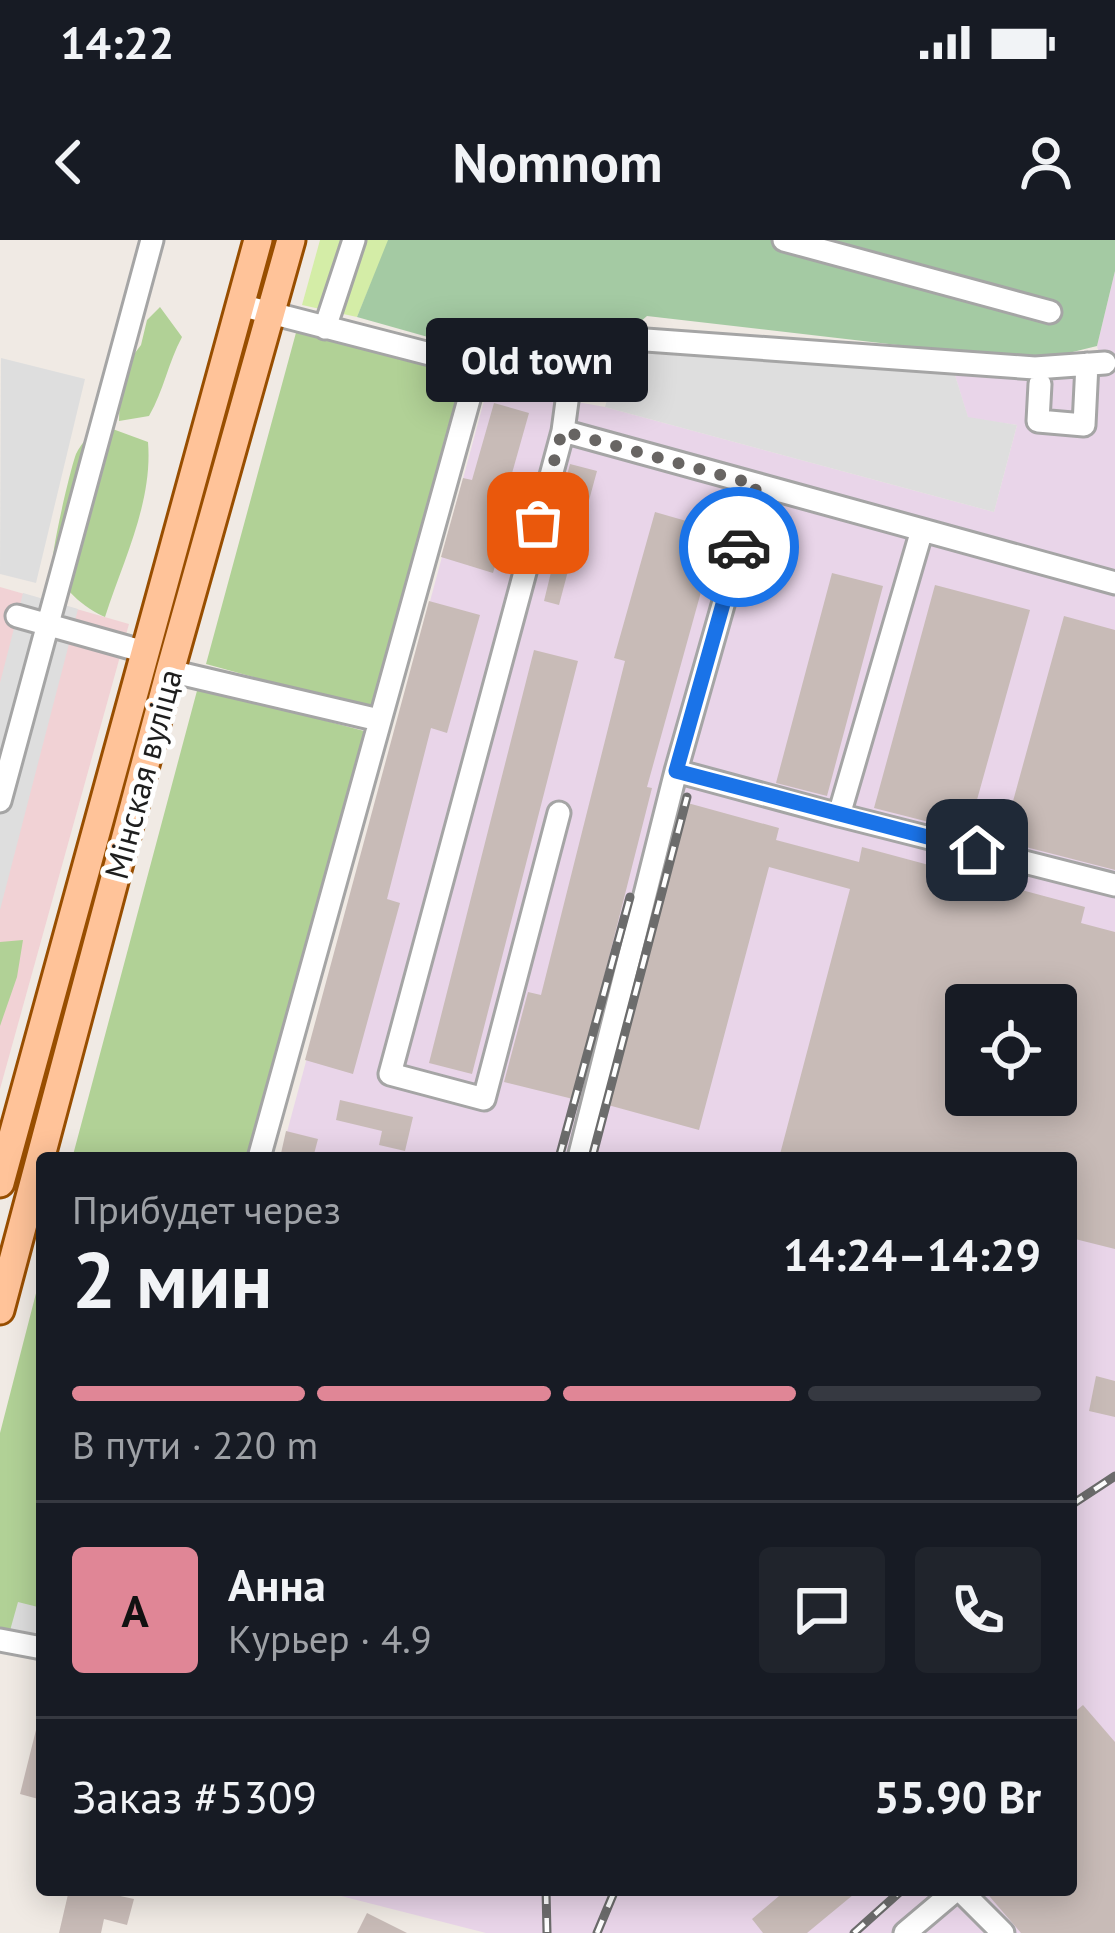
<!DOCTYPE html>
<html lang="ru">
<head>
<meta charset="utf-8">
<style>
  :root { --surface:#171b24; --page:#20242c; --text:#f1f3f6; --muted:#9ea1a6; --line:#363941; --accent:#e08696 }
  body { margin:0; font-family:"PT Sans",sans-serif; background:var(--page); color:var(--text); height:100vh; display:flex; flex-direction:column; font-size:45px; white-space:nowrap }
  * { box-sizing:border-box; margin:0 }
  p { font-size:39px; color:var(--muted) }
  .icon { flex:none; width:66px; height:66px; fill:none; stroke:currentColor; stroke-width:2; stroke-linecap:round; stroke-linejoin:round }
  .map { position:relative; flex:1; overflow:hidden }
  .details { position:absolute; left:36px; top:912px; width:1041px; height:744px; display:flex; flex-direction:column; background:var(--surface); border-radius:12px; box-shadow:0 6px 30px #0003 }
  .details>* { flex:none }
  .buttons { position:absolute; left:945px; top:744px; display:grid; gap:24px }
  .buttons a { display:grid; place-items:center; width:132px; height:132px; border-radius:12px; background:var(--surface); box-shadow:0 6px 30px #0003; font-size:60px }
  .pin { position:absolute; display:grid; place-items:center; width:102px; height:102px; color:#fff; margin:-51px; border-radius:24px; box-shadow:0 6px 18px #0006 }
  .courier { position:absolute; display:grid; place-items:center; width:120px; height:120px; margin:-60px; border:9px solid #1a73e8; border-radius:50%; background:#fff; color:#222; box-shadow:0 3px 15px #0007 }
  .bubble { position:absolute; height:84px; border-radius:12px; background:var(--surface); box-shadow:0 6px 30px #0003; font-size:39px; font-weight:700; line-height:84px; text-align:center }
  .summary em { font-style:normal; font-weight:700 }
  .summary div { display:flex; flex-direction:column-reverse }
  .summary { display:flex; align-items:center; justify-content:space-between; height:204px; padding:0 36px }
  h1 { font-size:78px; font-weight:700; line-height:90px }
  .bar { display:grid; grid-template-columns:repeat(4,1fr); gap:18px 12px; align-content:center; height:144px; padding:0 36px }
  .bar i { height:15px; border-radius:9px; background:var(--line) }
  .bar .on { background:var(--accent) }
  .bar p { grid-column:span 4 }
  .line { display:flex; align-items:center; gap:30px; padding:0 36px; border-top:3px solid var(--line) }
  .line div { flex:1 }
  .round { display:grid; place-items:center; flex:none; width:126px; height:126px; border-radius:12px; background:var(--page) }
  .status { display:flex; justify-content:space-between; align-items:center; height:84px; padding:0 60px; background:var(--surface); direction:ltr }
  .status svg { height:33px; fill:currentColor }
  header { display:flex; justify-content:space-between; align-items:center; height:156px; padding:0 36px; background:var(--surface); font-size:54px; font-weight:700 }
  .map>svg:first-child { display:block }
  .commercial { fill:#f1d2d5 }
  .industrial { fill:#e9d5e9; fill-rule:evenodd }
  .grass { fill:#d4eda7 }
  .forest { fill:#b1d196 }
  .cemetery { fill:#a4caa3 }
  .parking { fill:#dedede }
  .building { fill:#c8bbb7; fill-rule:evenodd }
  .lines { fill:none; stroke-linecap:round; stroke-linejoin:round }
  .minor-casing { stroke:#a5a5a5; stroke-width:27 }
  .major-casing { stroke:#984e00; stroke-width:33 }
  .minor { stroke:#fff; stroke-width:21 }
  .major { stroke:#ffc399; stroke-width:27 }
  .rail-casing { stroke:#6c6c6c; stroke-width:9 }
  .rail { stroke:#fff; stroke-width:4.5; stroke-dasharray:14; stroke-linecap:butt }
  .done { stroke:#686563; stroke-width:12; stroke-dasharray:0 21.6 }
  .route { stroke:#1a73e8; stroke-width:15 }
  .labels { text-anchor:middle; stroke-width:10; stroke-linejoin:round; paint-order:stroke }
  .street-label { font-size:33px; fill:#1e1e1e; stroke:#fff }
</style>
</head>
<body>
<div class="status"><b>14:22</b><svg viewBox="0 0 49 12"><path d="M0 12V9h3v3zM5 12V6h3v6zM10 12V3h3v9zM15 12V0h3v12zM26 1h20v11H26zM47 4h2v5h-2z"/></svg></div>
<header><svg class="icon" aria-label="back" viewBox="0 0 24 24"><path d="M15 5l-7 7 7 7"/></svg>Nomnom<svg class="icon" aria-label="person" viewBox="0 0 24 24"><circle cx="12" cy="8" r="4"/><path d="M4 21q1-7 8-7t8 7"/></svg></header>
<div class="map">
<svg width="1115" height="1693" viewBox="0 0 1115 1693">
  <rect width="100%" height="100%" fill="#f0eae4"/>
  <!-- commercial -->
  <path class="commercial" d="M0,347L129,384L0,849Z"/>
  <!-- industrial -->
  <path class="industrial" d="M1115,31V1693H486L341,1656L226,1650H1071V918H280L488,146L605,167L994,272L1017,185L968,178L954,132L1104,134L1097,106ZM966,765H1056V855H966Z"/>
  <!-- grass -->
  <path class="grass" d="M320,0H389L357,77L302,65Z"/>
  <!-- forest -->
  <path class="forest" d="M160,67L182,97C168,123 164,150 149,176L119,181L120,151L128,122L141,105L147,80Z
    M297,89L464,135L373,470L206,424Z
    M99,184L148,202C153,262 123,321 105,377C85,369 60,347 53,325C50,315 71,227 76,214C81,203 92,193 99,184Z
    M198,447L364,491L250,918H84L73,915Z
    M23,700L17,737L0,786V702Z
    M42,1030V1397L0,1388V1193Z"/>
  <!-- cemetery -->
  <path class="cemetery" d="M388,0H1115V31L1097,106L1036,121L647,76L626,94L506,119L357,77Z"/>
  <!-- parking -->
  <path class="parking" d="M621,112L954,132L968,177L1017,185L994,272L605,167Z
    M1,118L85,139L36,343L0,334Z
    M23,353L78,369L0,670V443Z
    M18,1362L42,1368V1422L4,1412Z"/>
  <!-- building -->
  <path class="building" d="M494,163L529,173L507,251L516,253L493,333L441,317L463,238L472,240Z
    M570,224L597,231L588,264L561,257Z
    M655,272L728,293L718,326L709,323L647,547L652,548L573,859L504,842L528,752L541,755L625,421L614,418Z
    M548,306L573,312L559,365L544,361L552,328L542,325Z
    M832,333L883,346L827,556L776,543Z
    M935,345L1030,370L968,592L874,568Z
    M429,361L480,375L447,493L431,488L387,659L400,663L353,834L305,820Z
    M1064,376L1115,390V630L1002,601Z
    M534,410L578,421L472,834L429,823Z
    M684,562L779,588L776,600L859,622L862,607L1085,667L1081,683L1115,692V1009L1071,998V918H779L850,649L769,627L699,890L608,865ZM966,765H1056V825H1061L1056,855H966Z
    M340,860L413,877L405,911L379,905L382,891L336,880Z
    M286,891L318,899L313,918H280Z
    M1096,1136L1115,1141V1177L1089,1171Z
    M1083,1465L1115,1502V1693H1021L984,1650H1071V1475Z
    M37,1486L42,1487V1560L20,1554Z
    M69,1650H112L111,1654L134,1659L127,1685L104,1679L101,1693H59Z
    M786,1650H859L807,1693H763L752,1679Z
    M367,1673L407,1693H357Z"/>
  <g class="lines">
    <!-- minor casing -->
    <g class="minor-casing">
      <path id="minor" d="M784,0L1050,72
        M240,65L496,131L572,124L646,100L1035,128L1105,123
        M325,88L354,0
        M1040,144L1038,181L1084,185L1087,124
        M563,191L1115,343
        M757,245L676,531L839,575
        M922,290L839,575L1115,645
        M17,376L145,412
        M170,431L379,480
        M0,561L152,0
        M559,573L484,859L390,834L563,191L572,124
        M259,918L478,127
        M579,918L676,531
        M0,1400L42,1408
        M960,1650L1003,1693
        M905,1693L956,1650"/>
    </g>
    <!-- major casing -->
    <g class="major-casing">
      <path id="major" d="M0,943L258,0
        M0,1070L170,431L291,0"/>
    </g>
    <!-- minor -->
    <use href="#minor" class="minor"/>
    <!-- major -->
    <use href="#major" class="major"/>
    <!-- rail casing -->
    <g class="rail-casing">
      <path id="rail" d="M559,918L630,657
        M592,918L687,557
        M1071,1265L1115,1236
        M546,1650L547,1693
        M597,1693L615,1650
        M854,1693L902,1650"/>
    </g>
    <!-- rail -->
    <use href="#rail" class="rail"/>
  </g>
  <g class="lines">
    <!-- done -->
    <path class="done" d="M538,283L562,191L757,245L739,307"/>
    <!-- route -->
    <path class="route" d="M739,307L676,531L977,610"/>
  </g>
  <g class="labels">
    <!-- street labels -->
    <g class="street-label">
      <text transform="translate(143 534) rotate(-75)" y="12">Мінская вуліца</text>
    </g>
  </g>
</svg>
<div class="buttons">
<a><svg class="icon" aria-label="locate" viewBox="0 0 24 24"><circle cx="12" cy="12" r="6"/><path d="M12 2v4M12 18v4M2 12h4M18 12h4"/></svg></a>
</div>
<div class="pin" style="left:538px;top:283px;background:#ea580c"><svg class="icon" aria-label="bag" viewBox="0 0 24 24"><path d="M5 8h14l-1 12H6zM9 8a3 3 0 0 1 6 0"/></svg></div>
<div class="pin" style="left:977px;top:610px;background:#1f2937"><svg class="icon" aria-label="home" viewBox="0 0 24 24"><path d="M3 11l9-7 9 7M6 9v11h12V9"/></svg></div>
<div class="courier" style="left:739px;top:307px"><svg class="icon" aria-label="car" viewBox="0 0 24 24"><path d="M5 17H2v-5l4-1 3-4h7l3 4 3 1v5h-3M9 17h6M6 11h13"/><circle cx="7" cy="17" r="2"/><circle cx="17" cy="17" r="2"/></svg></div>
<div class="bubble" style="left:426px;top:78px;width:222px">Old town</div>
<section class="details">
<div class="summary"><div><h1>2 мин</h1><p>Прибудет через</p></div><em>14:24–14:29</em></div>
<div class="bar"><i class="on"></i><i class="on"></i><i class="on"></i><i></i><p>В пути · 220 m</p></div>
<div class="line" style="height:216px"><b class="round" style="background:var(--accent);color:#111">А</b><div><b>Анна</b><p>Курьер · 4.9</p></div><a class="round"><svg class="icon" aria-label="chat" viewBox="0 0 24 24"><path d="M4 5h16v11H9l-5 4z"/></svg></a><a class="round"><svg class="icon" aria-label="phone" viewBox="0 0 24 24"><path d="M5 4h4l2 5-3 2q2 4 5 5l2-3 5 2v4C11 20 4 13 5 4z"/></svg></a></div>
<div class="line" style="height:156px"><div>Заказ #5309</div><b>55.90 Br</b></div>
</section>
</div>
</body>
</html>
